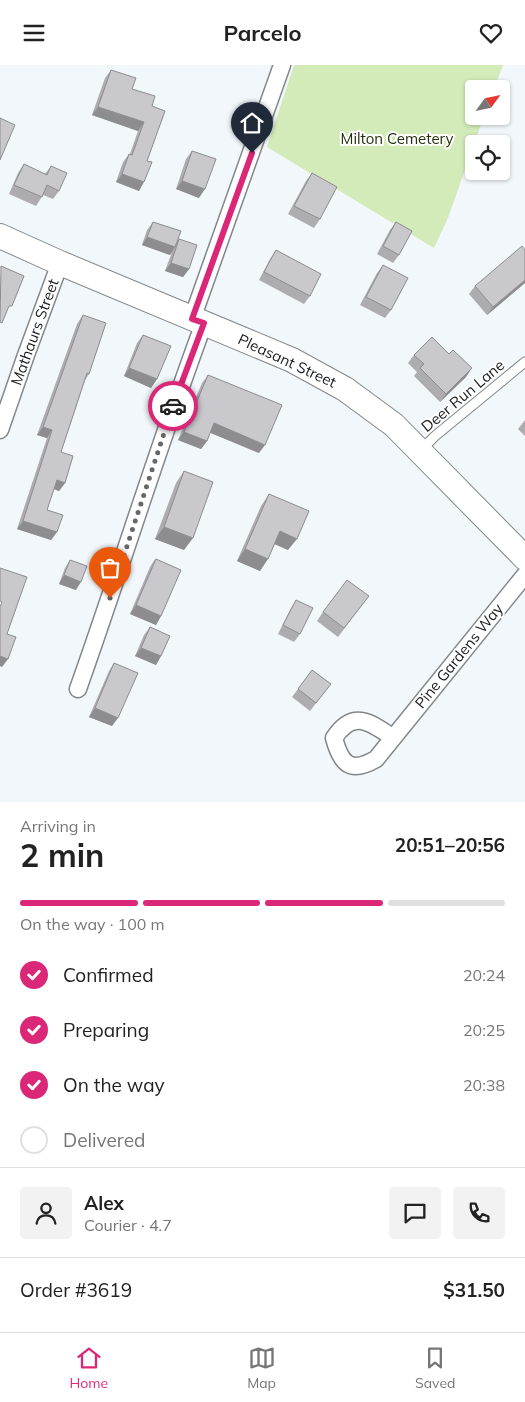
<!DOCTYPE html>
<html lang="en">
<head>
<meta charset="utf-8">
<style>
  :root { --surface:#fff; --page:#f2f2f2; --text:#222; --muted:#767676; --line:#e0e0e0; --accent:#db2777 }
  body { margin:0; font-family:Mulish,sans-serif; background:var(--page); color:var(--text); height:100vh; display:flex; flex-direction:column; font-size:19px; white-space:nowrap }
  * { box-sizing:border-box; margin:0 }
  p { font-size:16px; color:var(--muted) }
  .icon { flex:none; width:28px; height:28px; fill:none; stroke:currentColor; stroke-width:2; stroke-linecap:round; stroke-linejoin:round }
  .map { position:relative; height:737px; overflow:hidden }
  .side { display:flex; flex-direction:column; background:var(--surface); flex:1 }
  .side>* { flex:none }
  .needle { width:32px; rotate:57deg }
  .controls { position:absolute; left:465px; top:15px; display:grid; gap:10px }
  .controls a { display:grid; place-items:center; width:45px; height:45px; border-radius:5px; background:var(--surface); box-shadow:0 1px 4px #0004; font-size:25px }
  .pin { position:absolute; display:grid; place-items:center; width:42px; height:42px; color:#fff; margin:-51px -21px; border-radius:50% 50% 50% 0; rotate:-45deg; box-shadow:0 0 5px #0007 }
  .pin .icon { rotate:45deg }
  .courier { position:absolute; display:grid; place-items:center; width:50px; height:50px; margin:-25px; border:4px solid #db2777; border-radius:50%; background:#fff; color:#222; box-shadow:0 1px 6px #0007 }
  .summary em { font-style:normal; font-weight:700 }
  .summary div { display:flex; flex-direction:column-reverse }
  .summary { display:flex; align-items:center; justify-content:space-between; height:85px; padding:0 20px }
  h1 { font-size:32px; font-weight:700; line-height:38px }
  .bar { display:grid; grid-template-columns:repeat(4,1fr); gap:8px 5px; align-content:center; height:60px; padding:0 20px }
  .bar i { height:6px; border-radius:4px; background:var(--line) }
  .bar .current { background:var(--accent) }
  .bar p { grid-column:span 4 }
  .line { display:flex; align-items:center; gap:12px; padding:0 20px; border-top:1px solid var(--line) }
  .line div { flex:1 }
  .round { display:grid; place-items:center; flex:none; width:52px; height:52px; border-radius:5px; background:var(--page) }
  ol { padding:0 20px; list-style:none }
  li { display:flex; align-items:center; gap:15px; height:55px }
  li p { margin-inline-start:auto }
  li .icon { padding:5px; border-radius:50%; background:var(--accent); color:#fff; stroke-width:4 }
  li:last-child { color:var(--muted) }
  li i { width:28px; height:28px; border:2px solid var(--line); border-radius:50% }
  header { display:flex; justify-content:space-between; align-items:center; height:65px; padding:0 20px; background:var(--surface); font-size:22px; font-weight:700 }
  .tabs { display:flex; justify-content:space-around; align-items:center; height:70px; border-top:1px solid var(--line); background:var(--surface); font-size:14px; color:var(--muted) }
  .tabs a { display:grid; justify-items:center; gap:2px }
  .tabs .current { color:var(--accent) }
  .map>svg:first-child { display:block }
  .green { fill:#d3ebb9 }
  .lines { fill:none; stroke-linecap:round; stroke-linejoin:round }
  .lane-casing { stroke:#83878b; stroke-width:11 }
  .street-casing { stroke:#83878b; stroke-width:19 }
  .secondary-casing { stroke:#83878b; stroke-width:26 }
  .lane { stroke:#fff; stroke-width:9 }
  .street { stroke:#fff; stroke-width:16 }
  .secondary { stroke:#fff; stroke-width:24 }
  .wall { fill:#adacb0 }
  .shaded-wall { fill:#8d8c90 }
  .building { fill:#c9c8cd; stroke:#8d8c90 }
  .done { stroke:#65686b; stroke-width:5; stroke-dasharray:0 9 }
  .route { stroke:#db2777; stroke-width:6 }
  .labels { text-anchor:middle; stroke-width:4; stroke-linejoin:round; paint-order:stroke }
  .park-label { font-size:15px; fill:#23310f; stroke:#fff }
  .street-label { font-size:15px; fill:#191b1d; stroke:#fff }
</style>
</head>
<body>
<header><svg class="icon" aria-label="menu" viewBox="0 0 24 24"><path d="M4 6h16M4 12h16M4 18h16"/></svg>Parcelo<svg class="icon" aria-label="heart" viewBox="0 0 24 24"><path d="M12 20l-8-8c-3-5 5-10 8-4 3-6 11-1 8 4z"/></svg></header>
<div class="map">
<svg width="525" height="737" viewBox="0 0 525 737">
  <rect width="100%" height="100%" fill="#f2f7fb"/>
  <!-- green -->
  <path class="green" d="M294,0H503L494,24H474V51H484L448,153L434,183L267,82Z"/>
  <g class="lines">
    <!-- lane casing -->
    <g class="lane-casing">
      <path id="lane" d="M420,386L435,371L525,297"/>
    </g>
    <!-- street casing -->
    <g class="street-casing">
      <path id="street" d="M192,254L282,0
        M0,365L26,290L60,198
        M78,624C121,503 159,379 204,258
        M392,672C370,657 353,644 334,673C341,699 350,709 376,694L525,510"/>
    </g>
    <!-- secondary casing -->
    <g class="secondary-casing">
      <path id="secondary" d="M0,171L60,198L292,295L345,324L394,360L525,493"/>
    </g>
    <!-- lane -->
    <use href="#lane" class="lane"/>
    <!-- street -->
    <use href="#street" class="street"/>
    <!-- secondary -->
    <use href="#secondary" class="secondary"/>
  </g>
  <!-- wall -->
  <path class="wall" d="M111,5L152,41L147,96L139,126L116,117L123,97L129,89H130L138,66L92,50L105,13Z
    M192,86L199,133L176,124L186,94Z
    M24,99L45,109L51,101L59,126L53,134L43,130L36,141L9,129L18,108Z
    M312,108L320,154L314,163L288,149L306,116Z
    M153,157L177,177L179,174L189,204L183,212L165,206L172,187L170,190L142,180L147,165Z
    M396,157L399,190L393,198L377,189L390,165Z
    M276,185L310,231L304,239L259,215L270,194Z
    M383,200L391,245L385,253L360,240L377,208Z
    M525,218L487,250L469,229L475,221Z
    M83,250L89,309L85,315L61,387L65,418L59,426L54,424L47,445L57,467L51,475L17,464L47,373L37,370L77,259Z
    M143,270L157,314L151,323L124,311L137,278Z
    M414,290L466,312L440,337L414,311L417,307L408,298Z
    M208,310L259,388L210,367L207,376L201,384L178,375L202,318Z
    M525,355V371L518,364Z
    M184,406V485L155,474L176,418Z
    M269,429L288,485L275,479L260,506L237,496L261,441Z
    M155,494L161,551L156,560L130,549L150,502Z
    M70,495L76,525L59,519L65,503Z
    M369,531L338,572L317,556L323,547Z
    M296,535L300,569L294,577L278,569L291,543Z
    M150,562L161,591L156,600L135,591L144,570Z
    M114,598L112,661L89,652L109,606Z
    M312,605L331,619L310,646L292,632Z"/>
  <!-- shaded-wall -->
  <path class="shaded-wall" d="M98,42L144,57L138,66L92,50Z
    M122,109L144,117L139,126L116,117Z
    M182,116L205,124L199,133L176,124Z
    M147,172L175,182L170,190L142,180Z
    M171,198L189,204L183,212L165,206Z
    M525,215V218L487,250L493,242Z
    M129,303L157,314L151,323L124,311Z
    M472,303L466,312L440,337L446,329Z
    M214,358L265,380L259,388L208,367Z
    M43,362L52,365L47,373L37,370Z
    M184,367L207,376L201,384L178,375Z
    M57,415L65,418L59,426L51,423Z
    M23,456L57,467L51,475L17,464Z
    M164,462L193,473L184,485L155,474Z
    M280,466L297,474L288,485L272,478Z
    M245,484L268,494L260,506L237,496Z
    M64,510L81,517L76,525L59,519Z
    M136,540L161,551L156,560L130,549Z
    M141,583L161,591L156,600L135,591Z
    M0,591L8,594L2,602L0,601Z
    M95,643L118,653L112,661L89,652Z"/>
  <!-- building -->
  <path class="building" d="M111,5L136,13L132,24L155,31L152,41L165,46L147,96L152,97L144,117L122,109L129,89L132,90L144,57L98,42Z
    M0,53L15,60L0,95Z
    M192,86L216,94L205,124L182,116Z
    M24,99L47,110L51,101L67,108L59,126L47,120L42,132L14,120Z
    M312,108L337,122L320,154L294,141Z
    M153,157L181,166L175,182L147,172Z
    M396,157L412,166L399,190L383,181Z
    M179,174L197,180L189,204L171,198Z
    M522,181L525,185V215L493,242L475,221Z
    M276,185L321,209L310,231L264,207Z
    M383,200L408,213L391,245L366,232Z
    M1,201L24,211L12,241H9L2,258L0,257Z
    M83,250L106,258L89,309L87,308L61,387L73,391L65,418L57,415L47,445L63,450L57,467L23,456L52,365L43,362Z
    M143,270L171,281L157,314L129,303Z
    M432,272L449,289L453,285L472,303L446,329L420,303L424,299L414,290Z
    M208,310L282,340L265,380L214,358L207,376L184,367Z
    M184,406L213,417L193,473L164,462Z
    M269,429L309,446L297,474L280,466L268,494L245,484Z
    M156,494L181,505L161,551L136,540Z
    M70,495L87,501L81,517L64,510Z
    M0,503L27,512L7,569L16,572L8,594L0,591V542L2,537L0,536Z
    M347,515L369,531L344,563L323,547Z
    M296,535L313,543L300,569L283,560Z
    M150,562L170,571L161,591L141,583Z
    M114,598L138,608L118,653L95,643Z
    M312,605L331,619L316,638L298,624Z"/>
  <g class="lines">
    <!-- done -->
    <path class="done" d="M110,533L173,341"/>
    <!-- route -->
    <path class="route" d="M173,341L204,258L192,254L252,88"/>
  </g>
  <g class="labels">
    <!-- park labels -->
    <g class="park-label">
      <text x="397" y="79">Milton Cemetery</text>
    </g>
    <!-- street labels -->
    <g class="street-label">
      <text transform="translate(35 267) rotate(-70)" y="5">Mathaurs Street</text>
      <text transform="translate(287 296) rotate(25)" y="5">Pleasant Street</text>
      <text transform="translate(463 331) rotate(-40)" y="5">Deer Run Lane</text>
      <text transform="translate(459 591) rotate(-51)" y="5">Pine Gardens Way</text>
    </g>
  </g>
</svg>
<div class="controls">
<a><svg class="needle" viewBox="-14 -14 28 28"><path d="M0-13l5 13h-10z" fill="#e53935"/><path d="M0 13l5-13h-10z" fill="#767676"/></svg></a>
<a><svg class="icon" aria-label="locate" viewBox="0 0 24 24"><circle cx="12" cy="12" r="6"/><path d="M12 2v4M12 18v4M2 12h4M18 12h4"/></svg></a>
</div>
<div class="pin" style="left:110px;top:533px;background:#ea580c"><svg class="icon" aria-label="bag" viewBox="0 0 24 24"><path d="M5 8h14l-1 12H6zM9 8a3 3 0 0 1 6 0"/></svg></div>
<div class="pin" style="left:252px;top:88px;background:#1f2937"><svg class="icon" aria-label="home" viewBox="0 0 24 24"><path d="M3 11l9-7 9 7M6 9v11h12V9"/></svg></div>
<div class="courier" style="left:173px;top:341px"><svg class="icon" aria-label="car" viewBox="0 0 24 24"><path d="M5 17H2v-5l4-1 3-4h7l3 4 3 1v5h-3M9 17h6M6 11h13"/><circle cx="7" cy="17" r="2"/><circle cx="17" cy="17" r="2"/></svg></div>
</div>
<section class="side">
<div class="summary"><div><h1>2 min</h1><p>Arriving in</p></div><em>20:51–20:56</em></div>
<div class="bar"><i class="current"></i><i class="current"></i><i class="current"></i><i></i><p>On the way · 100 m</p></div>
<ol>
<li><svg class="icon" aria-label="check" viewBox="0 0 24 24"><path d="M5 12l5 5 9-10"/></svg>Confirmed<p>20:24</p></li>
<li><svg class="icon" aria-label="check" viewBox="0 0 24 24"><path d="M5 12l5 5 9-10"/></svg>Preparing<p>20:25</p></li>
<li><svg class="icon" aria-label="check" viewBox="0 0 24 24"><path d="M5 12l5 5 9-10"/></svg>On the way<p>20:38</p></li>
<li><i></i>Delivered</li>
</ol>
<div class="line" style="height:90px"><a class="round"><svg class="icon" aria-label="person" viewBox="0 0 24 24"><circle cx="12" cy="8" r="4"/><path d="M4 21q1-7 8-7t8 7"/></svg></a><div><b>Alex</b><p>Courier · 4.7</p></div><a class="round"><svg class="icon" aria-label="chat" viewBox="0 0 24 24"><path d="M4 5h16v11H9l-5 4z"/></svg></a><a class="round"><svg class="icon" aria-label="phone" viewBox="0 0 24 24"><path d="M5 4h4l2 5-3 2q2 4 5 5l2-3 5 2v4C11 20 4 13 5 4z"/></svg></a></div>
<div class="line" style="height:65px"><div>Order #3619</div><b>$31.50</b></div>
</section>
<nav class="tabs">
<a class="current"><svg class="icon" aria-label="home" viewBox="0 0 24 24"><path d="M3 11l9-7 9 7M6 9v11h12V9"/></svg>Home</a>
<a><svg class="icon" aria-label="map" viewBox="0 0 24 24"><path d="M3 6l6-2 6 2 6-2v14l-6 2-6-2-6 2zM9 4v14M15 6v14"/></svg>Map</a>
<a><svg class="icon" aria-label="saved" viewBox="0 0 24 24"><path d="M7 4h10v16l-5-4-5 4z"/></svg>Saved</a>
</nav>
</body>
</html>
